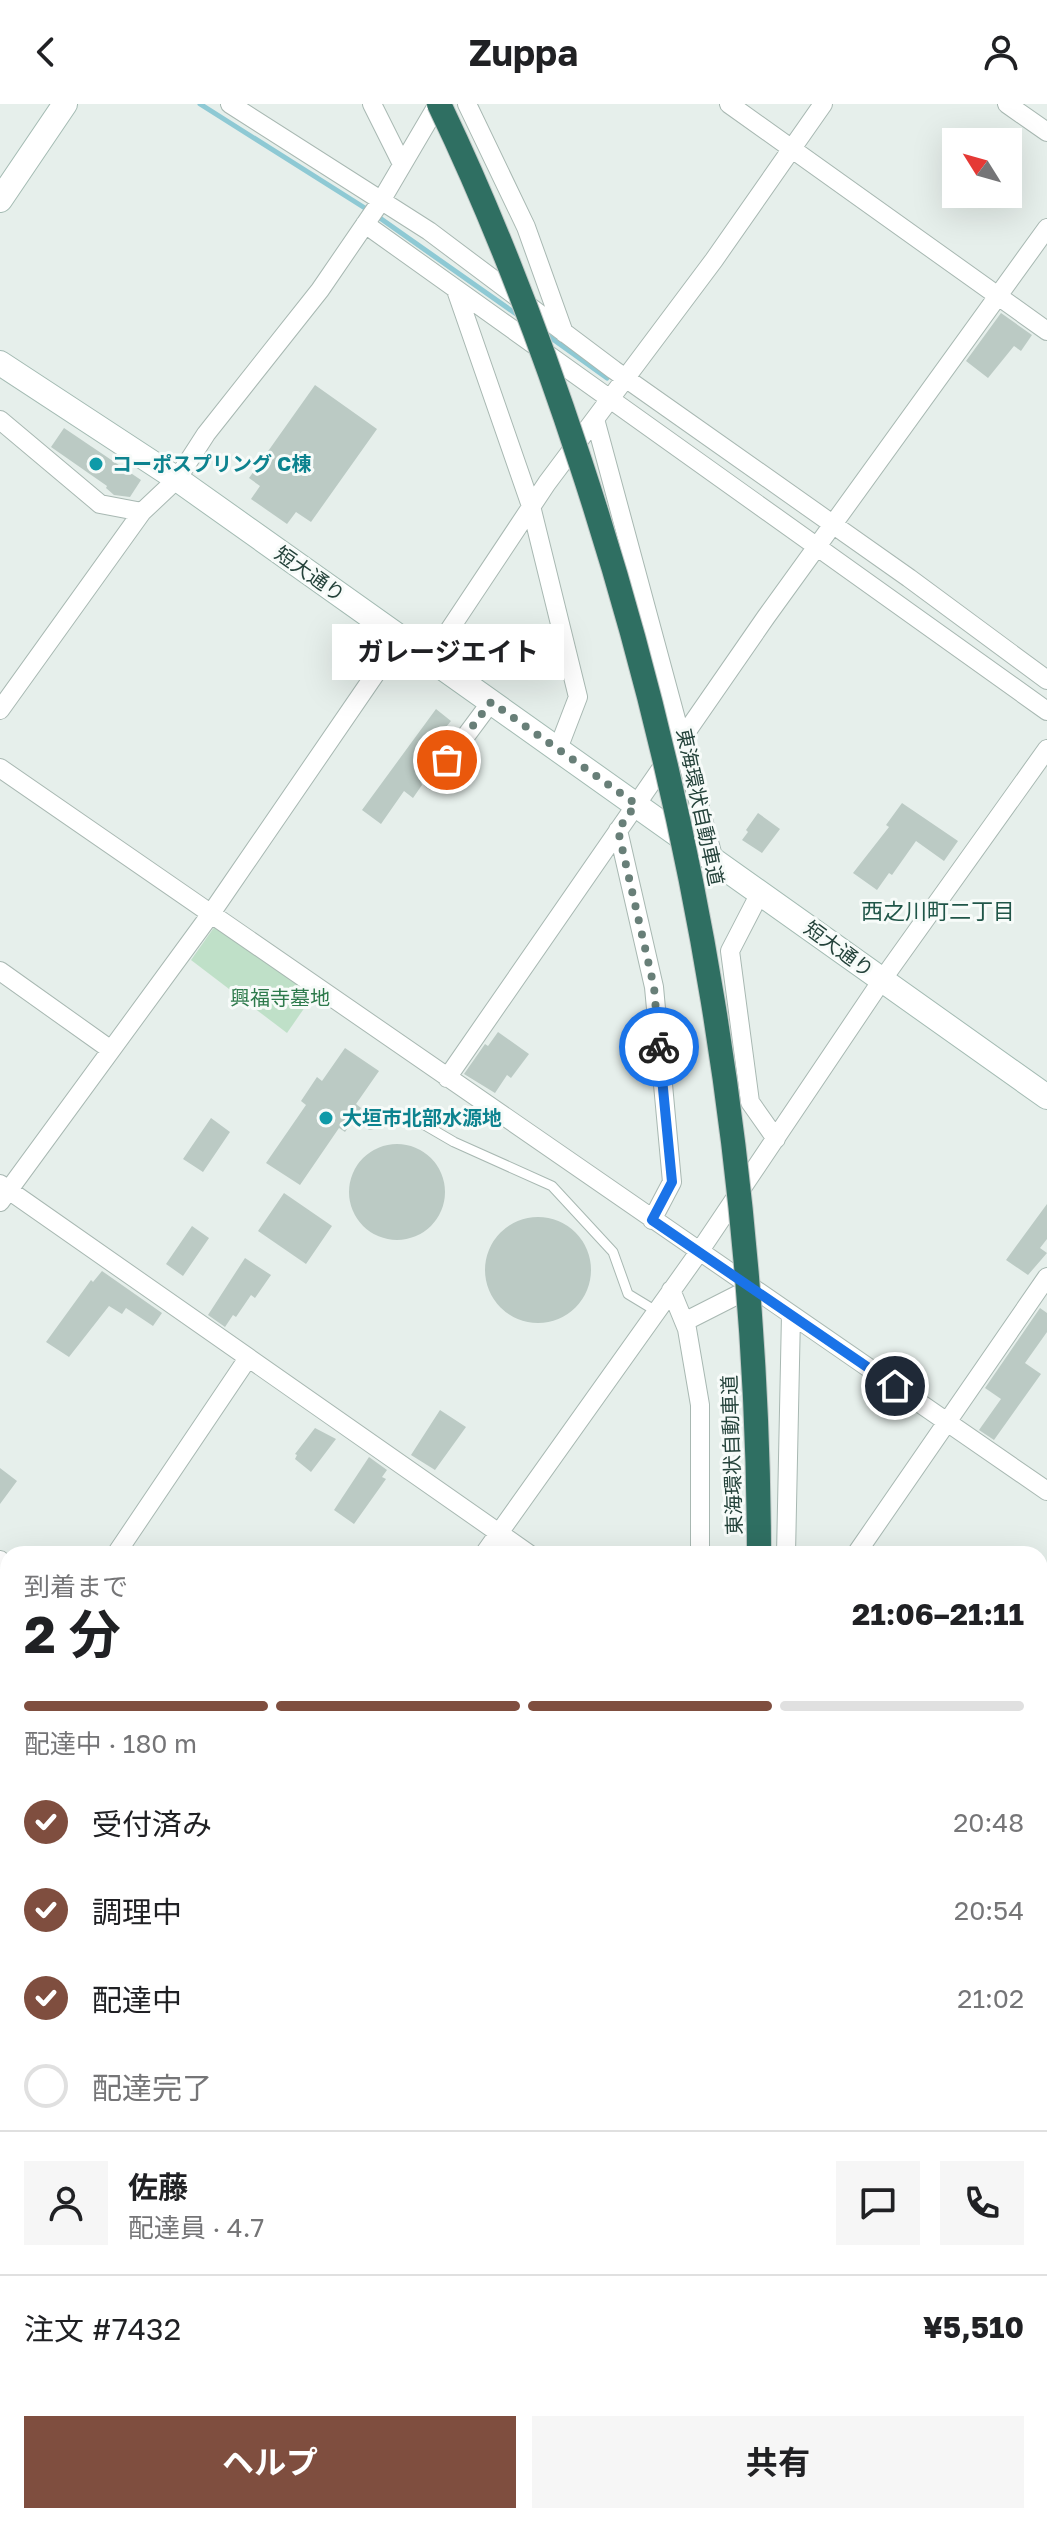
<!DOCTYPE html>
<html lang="ja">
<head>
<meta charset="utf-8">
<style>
  :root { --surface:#fff; --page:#f6f6f6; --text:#202124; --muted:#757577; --line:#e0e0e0; --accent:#7f4e3f }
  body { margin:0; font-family:"Golos Text","Noto Sans JP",sans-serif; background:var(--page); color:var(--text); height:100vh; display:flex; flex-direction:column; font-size:30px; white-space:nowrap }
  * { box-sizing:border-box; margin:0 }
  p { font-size:26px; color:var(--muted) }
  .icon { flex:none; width:44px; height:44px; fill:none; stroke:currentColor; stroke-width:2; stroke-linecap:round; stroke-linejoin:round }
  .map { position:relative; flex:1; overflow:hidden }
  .drawer { position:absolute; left:0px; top:1442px; width:1048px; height:978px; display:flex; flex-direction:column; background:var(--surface); border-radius:24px 24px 0 0; box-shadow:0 8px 32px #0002 }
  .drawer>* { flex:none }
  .needle { width:52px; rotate:307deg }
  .controls { position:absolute; left:942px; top:24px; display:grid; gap:16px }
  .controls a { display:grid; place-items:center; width:80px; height:80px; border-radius:0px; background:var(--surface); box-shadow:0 8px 32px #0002; font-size:40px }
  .pin { position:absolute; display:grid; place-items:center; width:68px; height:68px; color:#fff; margin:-34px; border:4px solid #fff; border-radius:50%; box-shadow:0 2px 8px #0007 }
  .courier { position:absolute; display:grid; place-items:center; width:80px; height:80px; margin:-40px; border:6px solid #1a73e8; border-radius:50%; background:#fff; color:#222; box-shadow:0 2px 10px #0007 }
  .bubble { position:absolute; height:56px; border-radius:0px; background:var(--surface); box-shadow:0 8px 32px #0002; font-size:26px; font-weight:700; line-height:56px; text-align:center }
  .overview em { font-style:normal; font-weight:700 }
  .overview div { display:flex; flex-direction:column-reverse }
  .overview { display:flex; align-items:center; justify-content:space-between; height:136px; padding:0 24px }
  h1 { font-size:52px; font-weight:700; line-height:60px }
  .bar { display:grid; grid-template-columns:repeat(4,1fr); gap:12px 8px; align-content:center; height:96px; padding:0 24px }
  .bar i { height:10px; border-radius:6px; background:var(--line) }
  .bar .selected { background:var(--accent) }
  .bar p { grid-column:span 4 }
  .line { display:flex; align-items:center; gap:20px; padding:0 24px; border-top:2px solid var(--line) }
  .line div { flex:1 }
  .round { display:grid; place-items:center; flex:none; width:84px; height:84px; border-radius:0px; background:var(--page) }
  ol { padding:0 24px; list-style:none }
  li { display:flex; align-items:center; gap:24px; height:88px }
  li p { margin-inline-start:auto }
  li .icon { padding:8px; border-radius:50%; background:var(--accent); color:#fff; stroke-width:4 }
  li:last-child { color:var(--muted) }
  li i { width:44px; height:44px; border:4px solid var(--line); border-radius:50% }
  .primary-button { display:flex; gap:16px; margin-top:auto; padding:16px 24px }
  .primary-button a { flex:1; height:92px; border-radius:0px; background:var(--accent); color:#fff; font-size:32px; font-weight:700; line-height:92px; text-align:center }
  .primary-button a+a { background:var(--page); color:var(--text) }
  header { display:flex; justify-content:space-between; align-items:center; height:104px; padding:0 24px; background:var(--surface); font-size:36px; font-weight:700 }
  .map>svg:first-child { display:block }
  .built { fill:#d4dfda }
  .green { fill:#bfe0c8 }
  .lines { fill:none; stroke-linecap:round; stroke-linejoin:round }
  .stream { stroke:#8ec9d4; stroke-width:5 }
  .building { fill:#bbcac4 }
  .lane-casing { stroke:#a8b8b2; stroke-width:11 }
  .street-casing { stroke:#a8b8b2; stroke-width:20 }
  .secondary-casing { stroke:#a4bbb3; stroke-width:26 }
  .highway-casing { stroke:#c2cac8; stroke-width:26 }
  .lane { stroke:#fff; stroke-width:9 }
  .street { stroke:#fff; stroke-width:18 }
  .secondary { stroke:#fff; stroke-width:24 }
  .highway { stroke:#2f6f62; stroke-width:24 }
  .rail { stroke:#5f7d75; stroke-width:5; stroke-dasharray:16 8; stroke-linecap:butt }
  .highway-bridge-casing { stroke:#c2cac8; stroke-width:26; stroke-linecap:butt }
  .highway-bridge { stroke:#2f6f62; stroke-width:24 }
  .done { stroke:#687f78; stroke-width:8; stroke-dasharray:0 14.4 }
  .route { stroke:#1a73e8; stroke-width:10 }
  .culture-dot { fill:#0f9aa8; stroke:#f7fbf9; stroke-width:3 }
  .labels { text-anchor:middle; stroke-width:6; stroke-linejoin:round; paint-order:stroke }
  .culture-label { font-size:20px; font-weight:bold; fill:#0d838f; stroke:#f7fbf9; text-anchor:start }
  .street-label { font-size:20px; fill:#24423a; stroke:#f7fbf9 }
  .park-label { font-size:20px; fill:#2d7a4b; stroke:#f7fbf9 }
  .neighbourhood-label { font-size:22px; fill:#1f5548; stroke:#f7fbf9 }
</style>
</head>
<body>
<header><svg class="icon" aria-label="back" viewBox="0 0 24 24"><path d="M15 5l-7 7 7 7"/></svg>Zuppa<svg class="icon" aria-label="person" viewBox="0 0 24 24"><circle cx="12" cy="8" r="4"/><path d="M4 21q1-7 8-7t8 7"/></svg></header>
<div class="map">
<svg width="1047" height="2419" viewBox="0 0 1047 2419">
  <rect width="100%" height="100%" fill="#e6efeb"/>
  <!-- built -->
  <path class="built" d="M1047,2292V2419H997L1000,2412H1040V2304Z"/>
  <!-- green -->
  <path class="green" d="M215,822L314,890L287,929L191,856Z"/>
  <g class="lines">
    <!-- stream -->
    <path class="stream" d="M200,0L368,106
      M377,112L519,212
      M547,231L607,274
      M0,1470L8,1478
      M1040,2290L1047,2278
      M308,2412L322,2419
      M990,2418L992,2412"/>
  </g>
  <!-- building -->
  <path class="building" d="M1001,209L1032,231L1021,247L1014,242L988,274L966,257Z
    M315,281L377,325L311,418L296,408L287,420L251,395L260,382L249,374Z
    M64,324L141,376L130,393L114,391L106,384L107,382L51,343Z
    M436,605L451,617L441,629L449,635L423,669L420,676L422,681L413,694L404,687L381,720L362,706Z
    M902,699L958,737L944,757L916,737L892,771L889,769L877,786L853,769L889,723L886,721Z
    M758,709L780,725L762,749L742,736L748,728L746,726Z
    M498,928L529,950L511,974L507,971L495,989L464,970L485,940L488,942Z
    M345,944L379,967L356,1000L361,1004L345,1028L339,1024L300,1081L266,1059L306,1001L301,997L317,973L322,977Z
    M211,1014L230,1028L203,1068L183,1055Z
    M349 1088a48 48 0 1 1 96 0a48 48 0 1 1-96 0Z
    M284,1089L332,1122L306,1160L258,1127Z
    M1047,1100V1135L1040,1144L1047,1149L1028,1171L1006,1156Z
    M485 1166a53 53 0 1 1 106 0a53 53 0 1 1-106 0Z
    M192,1122L209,1134L183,1172L166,1160Z
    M245,1154L271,1171L255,1194L251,1191L236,1213L233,1211L225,1223L208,1211Z
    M102,1167L162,1209L153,1222L126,1204L122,1210L109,1202L69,1253L46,1238L91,1176L93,1178Z
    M1040,1204L1047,1209V1228L1025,1259L1041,1270L994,1336L979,1326L1001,1295L985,1284Z
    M440,1306L466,1323L435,1366L411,1351Z
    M315,1324L336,1335L311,1368L295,1355L297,1351L295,1350Z
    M369,1353L387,1366L382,1373L386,1375L354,1420L334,1406Z
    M0,1364L17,1377L0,1400Z"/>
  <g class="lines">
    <!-- lane casing -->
    <g class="lane-casing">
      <path id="lane" d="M370,1020L411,1013L454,1038L552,1082L613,1148L628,1190L656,1207"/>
    </g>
    <!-- street casing -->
    <g class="street-casing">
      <path id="street" d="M230,0L429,127L614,266L909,474L1047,576
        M372,0L402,60
        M467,0L526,123L564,229
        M729,0L1047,227
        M1007,0L1047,28
        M365,120L1047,607
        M456,186L531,402L578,593L558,645
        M595,315L714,756
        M0,316L100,400L142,408
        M430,555L547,379L714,156L823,0
        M0,606L142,408L177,375L206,330L320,186L381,97L438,0
        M0,664L1047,1387
        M433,676L491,598
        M618,726L654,883L672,1078L652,1116
        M760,789L730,847L750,998L776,1035
        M0,867L111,946
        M447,974L766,513L1047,124
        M0,1080L529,1450
        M0,1098L210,811L400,534
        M671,1186L687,1225L700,1301V1450
        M684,1218L751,1184
        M116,1450L248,1254
        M484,1450L699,1148L882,876L1047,645
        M786,1450L791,1211
        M856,1450L1047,1173
        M0,1456L8,1465
        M0,1602L8,1608
        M1040,1711L1047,1701
        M0,1777L8,1782
        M1040,1796L1047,1801
        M0,1880L8,1863
        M0,1965L8,1969
        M0,2166L5,2171L8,2167
        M1040,2175L1047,2165
        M0,2301L8,2306
        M196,2412L208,2419
        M560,2412L570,2419
        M850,2412L859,2419
        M683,2419L688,2412"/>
    </g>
    <!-- secondary casing -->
    <g class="secondary-casing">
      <path id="secondary" d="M0,96L65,0
        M0,259L177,375L1047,993"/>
    </g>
    <!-- highway casing -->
    <g class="highway-casing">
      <path id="highway" d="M1040,2229L1047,2218
        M719,2419V2412"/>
    </g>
    <!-- lane -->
    <use href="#lane" class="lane"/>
    <!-- street -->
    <use href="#street" class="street"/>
    <!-- secondary -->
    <use href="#secondary" class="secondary"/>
    <!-- highway -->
    <use href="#highway" class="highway"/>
    <!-- rail -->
    <path class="rail" d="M0,1980L8,1984
      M951,2412L967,2419"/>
    <!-- highway-bridge casing -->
    <g class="highway-bridge-casing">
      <path id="highway-bridge" d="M439,0C494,115 540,235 580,357C696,708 758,1079 759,1450
        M957,2419L959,2412"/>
    </g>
    <!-- highway-bridge -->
    <use href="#highway-bridge" class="highway-bridge"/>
  </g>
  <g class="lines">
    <!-- done -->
    <path class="done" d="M447,656L491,598L636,700L618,726L654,883L659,943"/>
    <!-- route -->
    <path class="route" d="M659,943L672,1078L652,1116L895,1282"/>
  </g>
  <!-- markers -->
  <g class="culture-dot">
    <circle cx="96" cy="360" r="8"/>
    <circle cx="326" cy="1014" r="8"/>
  </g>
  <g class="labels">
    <!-- culture labels -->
    <g class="culture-label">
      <text x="112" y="367">コーポスプリング C棟</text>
      <text x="342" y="1021">大垣市北部水源地</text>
    </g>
    <!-- street labels -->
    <g class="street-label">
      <text transform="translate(310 470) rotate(35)" y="7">短大通り</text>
      <text transform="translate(700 703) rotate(78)" y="7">東海環状自動車道</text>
      <text transform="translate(839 845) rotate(36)" y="7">短大通り</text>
      <text transform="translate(732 1351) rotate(-92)" y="7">東海環状自動車道</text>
    </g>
    <!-- park labels -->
    <g class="park-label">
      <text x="280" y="901">興福寺墓地</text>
    </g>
    <!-- neighbourhood labels -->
    <g class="neighbourhood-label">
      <text x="938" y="815">西之川町二丁目</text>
    </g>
  </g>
</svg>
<div class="controls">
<a><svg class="needle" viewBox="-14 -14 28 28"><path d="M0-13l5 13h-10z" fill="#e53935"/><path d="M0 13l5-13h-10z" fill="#757577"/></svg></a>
</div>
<div class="pin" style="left:447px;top:656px;background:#ea580c"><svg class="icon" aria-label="bag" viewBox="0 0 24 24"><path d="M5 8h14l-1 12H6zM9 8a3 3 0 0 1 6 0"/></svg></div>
<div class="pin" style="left:895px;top:1282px;background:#1f2937"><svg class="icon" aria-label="home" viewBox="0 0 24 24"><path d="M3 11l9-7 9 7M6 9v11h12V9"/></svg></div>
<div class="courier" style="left:659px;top:943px"><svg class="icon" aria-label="bike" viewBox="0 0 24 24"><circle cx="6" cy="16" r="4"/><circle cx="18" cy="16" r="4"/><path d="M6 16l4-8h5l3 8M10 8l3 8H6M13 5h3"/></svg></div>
<div class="bubble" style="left:332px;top:520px;width:232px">ガレージエイト</div>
<section class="drawer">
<div class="overview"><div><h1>2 分</h1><p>到着まで</p></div><em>21:06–21:11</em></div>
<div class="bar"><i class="selected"></i><i class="selected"></i><i class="selected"></i><i></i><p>配達中 · 180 m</p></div>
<ol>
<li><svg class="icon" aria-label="check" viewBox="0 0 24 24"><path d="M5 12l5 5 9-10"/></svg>受付済み<p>20:48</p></li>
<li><svg class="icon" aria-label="check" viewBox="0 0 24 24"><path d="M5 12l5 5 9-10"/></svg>調理中<p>20:54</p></li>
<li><svg class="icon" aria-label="check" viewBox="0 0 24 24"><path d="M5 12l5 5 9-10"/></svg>配達中<p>21:02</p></li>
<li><i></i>配達完了</li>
</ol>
<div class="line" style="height:144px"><a class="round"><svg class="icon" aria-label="person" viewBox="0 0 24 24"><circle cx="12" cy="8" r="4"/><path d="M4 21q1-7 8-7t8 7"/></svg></a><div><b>佐藤</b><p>配達員 · 4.7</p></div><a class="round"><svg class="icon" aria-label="chat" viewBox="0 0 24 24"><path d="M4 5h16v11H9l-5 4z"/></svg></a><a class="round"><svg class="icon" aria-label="phone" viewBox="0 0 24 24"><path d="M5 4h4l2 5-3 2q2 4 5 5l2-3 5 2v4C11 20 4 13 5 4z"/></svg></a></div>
<div class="line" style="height:104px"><div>注文 #7432</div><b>¥5,510</b></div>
<div class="primary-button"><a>ヘルプ</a><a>共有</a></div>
</section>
</div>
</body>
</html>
